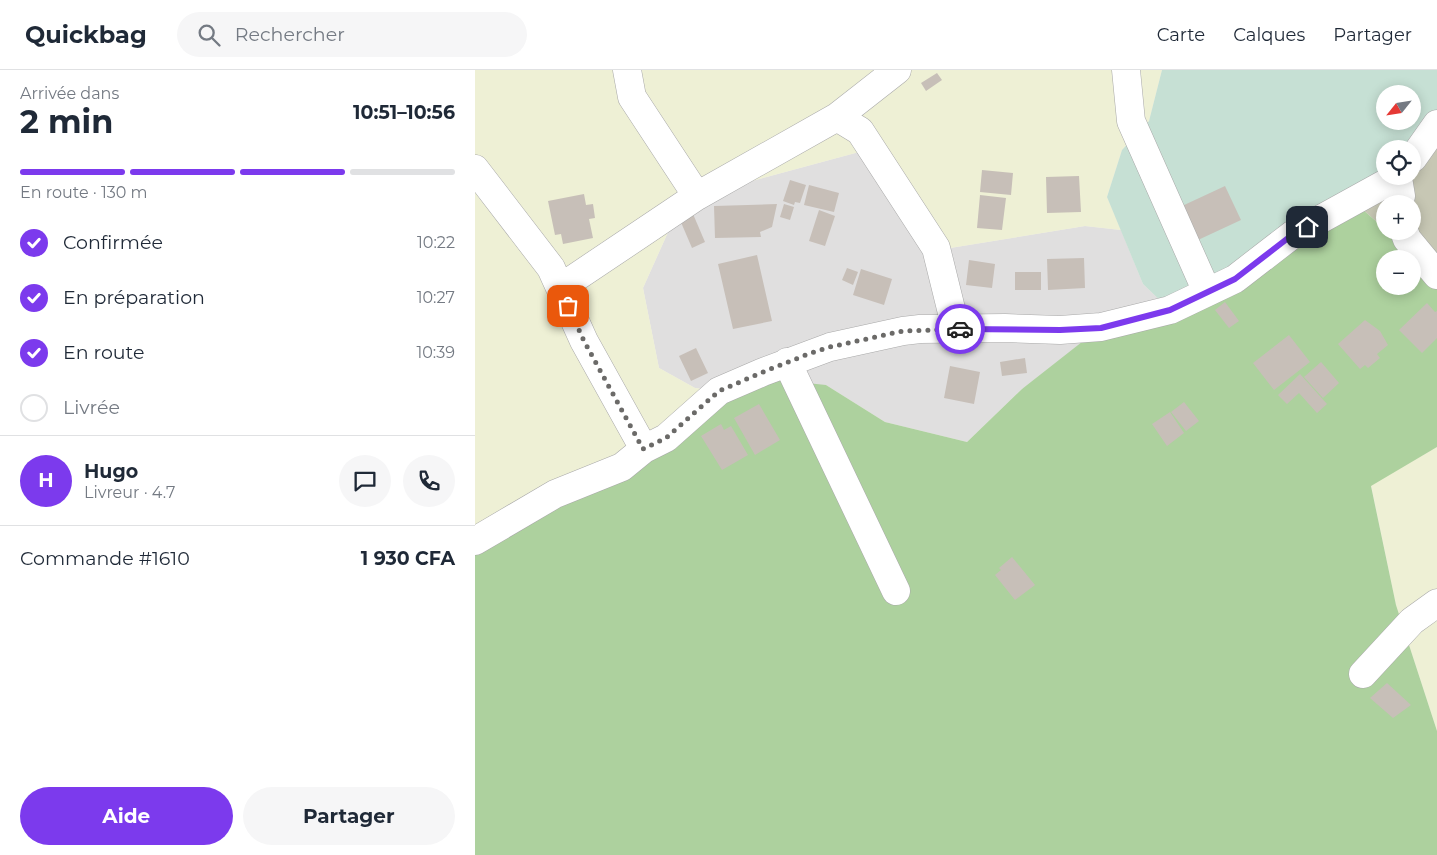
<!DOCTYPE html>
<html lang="fr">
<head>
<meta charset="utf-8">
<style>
  :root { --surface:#fff; --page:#f6f6f7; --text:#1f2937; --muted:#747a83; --line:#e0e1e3; --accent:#7c3aed }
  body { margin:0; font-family:Montserrat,sans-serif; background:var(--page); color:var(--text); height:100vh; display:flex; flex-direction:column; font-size:19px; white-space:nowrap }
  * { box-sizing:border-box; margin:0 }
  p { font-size:16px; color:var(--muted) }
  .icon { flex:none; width:28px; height:28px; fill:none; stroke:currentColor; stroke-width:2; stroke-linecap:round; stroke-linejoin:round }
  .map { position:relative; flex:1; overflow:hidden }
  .drawer { display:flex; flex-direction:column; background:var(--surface); width:475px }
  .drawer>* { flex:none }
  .needle { width:32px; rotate:240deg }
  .buttons { position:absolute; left:901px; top:15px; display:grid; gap:10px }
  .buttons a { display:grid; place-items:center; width:45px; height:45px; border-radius:50%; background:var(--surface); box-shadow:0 2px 12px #0003; font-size:25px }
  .pin { position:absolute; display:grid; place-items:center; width:42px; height:42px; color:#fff; margin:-21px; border-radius:10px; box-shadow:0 2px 8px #0006 }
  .courier { position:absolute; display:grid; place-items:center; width:50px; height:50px; margin:-25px; border:4px solid #7c3aed; border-radius:50%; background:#fff; color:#222; box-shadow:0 1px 6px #0007 }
  .overview em { font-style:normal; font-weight:700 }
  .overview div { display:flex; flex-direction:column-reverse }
  .overview { display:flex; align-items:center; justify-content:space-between; height:85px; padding:0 20px }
  h1 { font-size:32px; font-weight:700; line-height:38px }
  .bar { display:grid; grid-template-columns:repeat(4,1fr); gap:8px 5px; align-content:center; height:60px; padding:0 20px }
  .bar i { height:6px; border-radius:4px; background:var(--line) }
  .bar .selected { background:var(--accent) }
  .bar p { grid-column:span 4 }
  .line { display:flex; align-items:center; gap:12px; padding:0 20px; border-top:1px solid var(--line) }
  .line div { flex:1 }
  .round { display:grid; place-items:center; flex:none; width:52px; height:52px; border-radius:26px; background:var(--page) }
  ol { padding:0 20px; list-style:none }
  li { display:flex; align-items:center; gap:15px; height:55px }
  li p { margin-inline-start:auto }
  li .icon { padding:5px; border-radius:50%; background:var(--accent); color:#fff; stroke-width:4 }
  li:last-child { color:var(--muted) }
  li i { width:28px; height:28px; border:2px solid var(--line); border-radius:50% }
  .primary-button { display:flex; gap:10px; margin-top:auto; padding:10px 20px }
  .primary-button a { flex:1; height:58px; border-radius:30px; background:var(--accent); color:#fff; font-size:20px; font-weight:700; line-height:58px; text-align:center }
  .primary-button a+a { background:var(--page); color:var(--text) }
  header { display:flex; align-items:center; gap:30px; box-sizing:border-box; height:70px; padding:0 25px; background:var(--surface); border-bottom:1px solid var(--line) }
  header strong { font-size:24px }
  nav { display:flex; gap:28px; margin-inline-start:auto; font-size:18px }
  .search { width:350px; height:45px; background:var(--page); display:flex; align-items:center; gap:12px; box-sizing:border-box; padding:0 18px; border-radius:28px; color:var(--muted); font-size:19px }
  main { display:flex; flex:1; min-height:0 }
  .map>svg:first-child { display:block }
  .residential { fill:#e0dfdf }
  .construction { fill:#c7c7b4 }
  .farmland { fill:#eef0d5 }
  .forest { fill:#add19e; fill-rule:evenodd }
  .wetland { fill:#c6e0d4; fill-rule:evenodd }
  .building { fill:#c7bfb8 }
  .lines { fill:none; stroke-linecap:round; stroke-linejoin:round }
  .minor-casing { stroke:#a9a9a9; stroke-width:29 }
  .minor { stroke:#fff; stroke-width:28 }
  .done { stroke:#6b6a68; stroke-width:5; stroke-dasharray:0 9 }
  .route { stroke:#7c3aed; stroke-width:6 }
</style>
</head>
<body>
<header>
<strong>Quickbag</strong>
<div class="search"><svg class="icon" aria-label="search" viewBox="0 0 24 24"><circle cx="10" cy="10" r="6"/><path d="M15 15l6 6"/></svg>Rechercher</div>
<nav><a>Carte</a><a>Calques</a><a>Partager</a></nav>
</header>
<main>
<section class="drawer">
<div class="overview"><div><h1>2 min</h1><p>Arrivée dans</p></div><em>10:51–10:56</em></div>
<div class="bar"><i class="selected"></i><i class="selected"></i><i class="selected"></i><i></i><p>En route · 130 m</p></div>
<ol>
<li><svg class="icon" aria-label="check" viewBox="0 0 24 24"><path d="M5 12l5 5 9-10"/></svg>Confirmée<p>10:22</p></li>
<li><svg class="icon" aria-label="check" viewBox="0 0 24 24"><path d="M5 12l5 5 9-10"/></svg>En préparation<p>10:27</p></li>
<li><svg class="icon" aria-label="check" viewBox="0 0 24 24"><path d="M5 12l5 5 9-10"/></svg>En route<p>10:39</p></li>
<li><i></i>Livrée</li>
</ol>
<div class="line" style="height:90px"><b class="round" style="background:var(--accent);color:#fff">H</b><div><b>Hugo</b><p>Livreur · 4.7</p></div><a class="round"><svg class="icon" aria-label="chat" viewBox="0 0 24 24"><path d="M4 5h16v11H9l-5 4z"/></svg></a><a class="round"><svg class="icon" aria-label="phone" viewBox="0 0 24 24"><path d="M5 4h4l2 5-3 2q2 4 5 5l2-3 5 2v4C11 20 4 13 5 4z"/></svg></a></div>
<div class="line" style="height:65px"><div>Commande #1610</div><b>1 930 CFA</b></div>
<div class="primary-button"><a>Aide</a><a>Partager</a></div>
</section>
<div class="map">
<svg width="962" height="785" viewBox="0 0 962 785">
  <rect width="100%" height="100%" fill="#f2efe9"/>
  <!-- residential -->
  <path class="residential" d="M384,82L469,179L610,156L646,160L668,214L695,240L547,319L492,372L410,352L351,315L244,321L220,318L184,298L168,218L194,160L247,119Z"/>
  <!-- construction -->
  <path class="construction" d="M962,54V204L913,161H938V134H910V159L879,132L938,106V88Z"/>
  <!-- farmland -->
  <path class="farmland" d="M0,0H687L674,51L647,80L632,127L646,160L610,156L469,179L384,82L247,119L194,160L168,218L184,298L220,318L244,321L0,471Z
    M962,377V661L921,535L896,415Z"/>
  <!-- forest -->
  <path class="forest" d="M879,132L910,159V161H913L962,204V377L896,416L921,535L962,661V785H0V471L288,302L322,312L351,315L410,352L492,372L547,319L626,257ZM910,189H938V216H910Z"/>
  <!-- wetland -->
  <path class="wetland" d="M687,0H962V54L938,79H910V106L695,240L668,214L632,127L647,80L674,51ZM910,24H938V51H910Z"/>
  <!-- building -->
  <path class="building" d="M462,3L467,10L451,21L446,13Z
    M507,100L538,103L536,125L505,122Z
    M604,106L606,142L572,143L571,107Z
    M315,110L331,115L325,133L320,132L319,135L308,131Z
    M334,115L364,123L359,142L329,135Z
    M750,116L766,150L723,170L707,136Z
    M109,124L111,135L118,134L120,148L114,149L118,168L88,174L86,164L80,165L73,131Z
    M505,125L531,128L527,160L502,158Z
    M302,134L297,157L285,162L286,167L240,168L239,136Z
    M309,134L319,137L315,150L305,147Z
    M344,140L360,146L350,176L334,171Z
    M218,144L230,172L217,178L205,150Z
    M282,185L297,251L258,259L243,194Z
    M609,188L610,218L573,220L572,189Z
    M494,190L520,194L517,218L491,215Z
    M372,198L383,202L378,215L367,210Z
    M386,199L417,209L409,235L378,225Z
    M540,202H566V220H540Z
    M750,232L764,251L754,258L740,240Z
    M952,233L960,242L962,241V268L947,283L924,260Z
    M890,250L905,261L913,275L902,284L905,288L893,298L890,295L885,299L863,274Z
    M814,265L835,292L799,320L778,293Z
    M221,278L233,303L216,311L204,286Z
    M550,288L552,303L527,306L525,292Z
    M846,292L864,313L848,328L829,307Z
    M475,296L505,302L499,334L469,328Z
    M825,304L852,334L842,343L824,323L812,334L803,325Z
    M709,332L724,351L711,361L696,342Z
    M284,334L305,370L280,385L259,348Z
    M695,342L709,363L692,376L677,354Z
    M246,354L249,360L256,356L273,385L247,400L226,366Z
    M537,487L560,515L540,530L520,505L526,500L524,498Z
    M912,613L936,635L918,648L895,628Z"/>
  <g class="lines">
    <!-- minor casing -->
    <g class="minor-casing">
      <path id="minor" d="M152,0L157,27L222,126
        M651,0L656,51L732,222
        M362,47L385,61L461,178L481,259
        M938,88L962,54
        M0,99L76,198L109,271L169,379
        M923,108L926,126L923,134
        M929,161L932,169L962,205
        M85,218L222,126L362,47L422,0
        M312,292L421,521
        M0,471L80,424L147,397L169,379L191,368L244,321L288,302L355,277L428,261L445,259L530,258L585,260L626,257L695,240L760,209L817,165L924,106
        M888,604L937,551L962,533"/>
    </g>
    <!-- minor -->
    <use href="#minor" class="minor"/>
  </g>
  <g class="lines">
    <!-- done -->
    <path class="done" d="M93,236L109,271L168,379L191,368L244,321L288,302L336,283L355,277L428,261L485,259"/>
    <!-- route -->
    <path class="route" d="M485,259L585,260L626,258L695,240L760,209L817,165L832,157"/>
  </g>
</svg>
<div class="buttons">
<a><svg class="needle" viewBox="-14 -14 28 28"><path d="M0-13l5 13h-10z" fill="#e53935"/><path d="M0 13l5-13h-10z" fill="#747a83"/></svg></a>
<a><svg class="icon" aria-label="locate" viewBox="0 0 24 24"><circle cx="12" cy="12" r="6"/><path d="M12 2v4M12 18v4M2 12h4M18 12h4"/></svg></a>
<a>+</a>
<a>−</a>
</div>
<div class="pin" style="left:93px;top:236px;background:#ea580c"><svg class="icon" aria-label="bag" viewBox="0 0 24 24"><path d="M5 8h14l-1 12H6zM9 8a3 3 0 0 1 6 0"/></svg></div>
<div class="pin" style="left:832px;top:157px;background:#1f2937"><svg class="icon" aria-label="home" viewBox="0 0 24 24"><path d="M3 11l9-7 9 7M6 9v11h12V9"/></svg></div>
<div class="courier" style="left:485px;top:259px"><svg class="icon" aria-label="car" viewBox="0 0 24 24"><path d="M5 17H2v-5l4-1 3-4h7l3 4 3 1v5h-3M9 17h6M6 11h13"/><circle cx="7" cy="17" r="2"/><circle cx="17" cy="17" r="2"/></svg></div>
</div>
</main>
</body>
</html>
